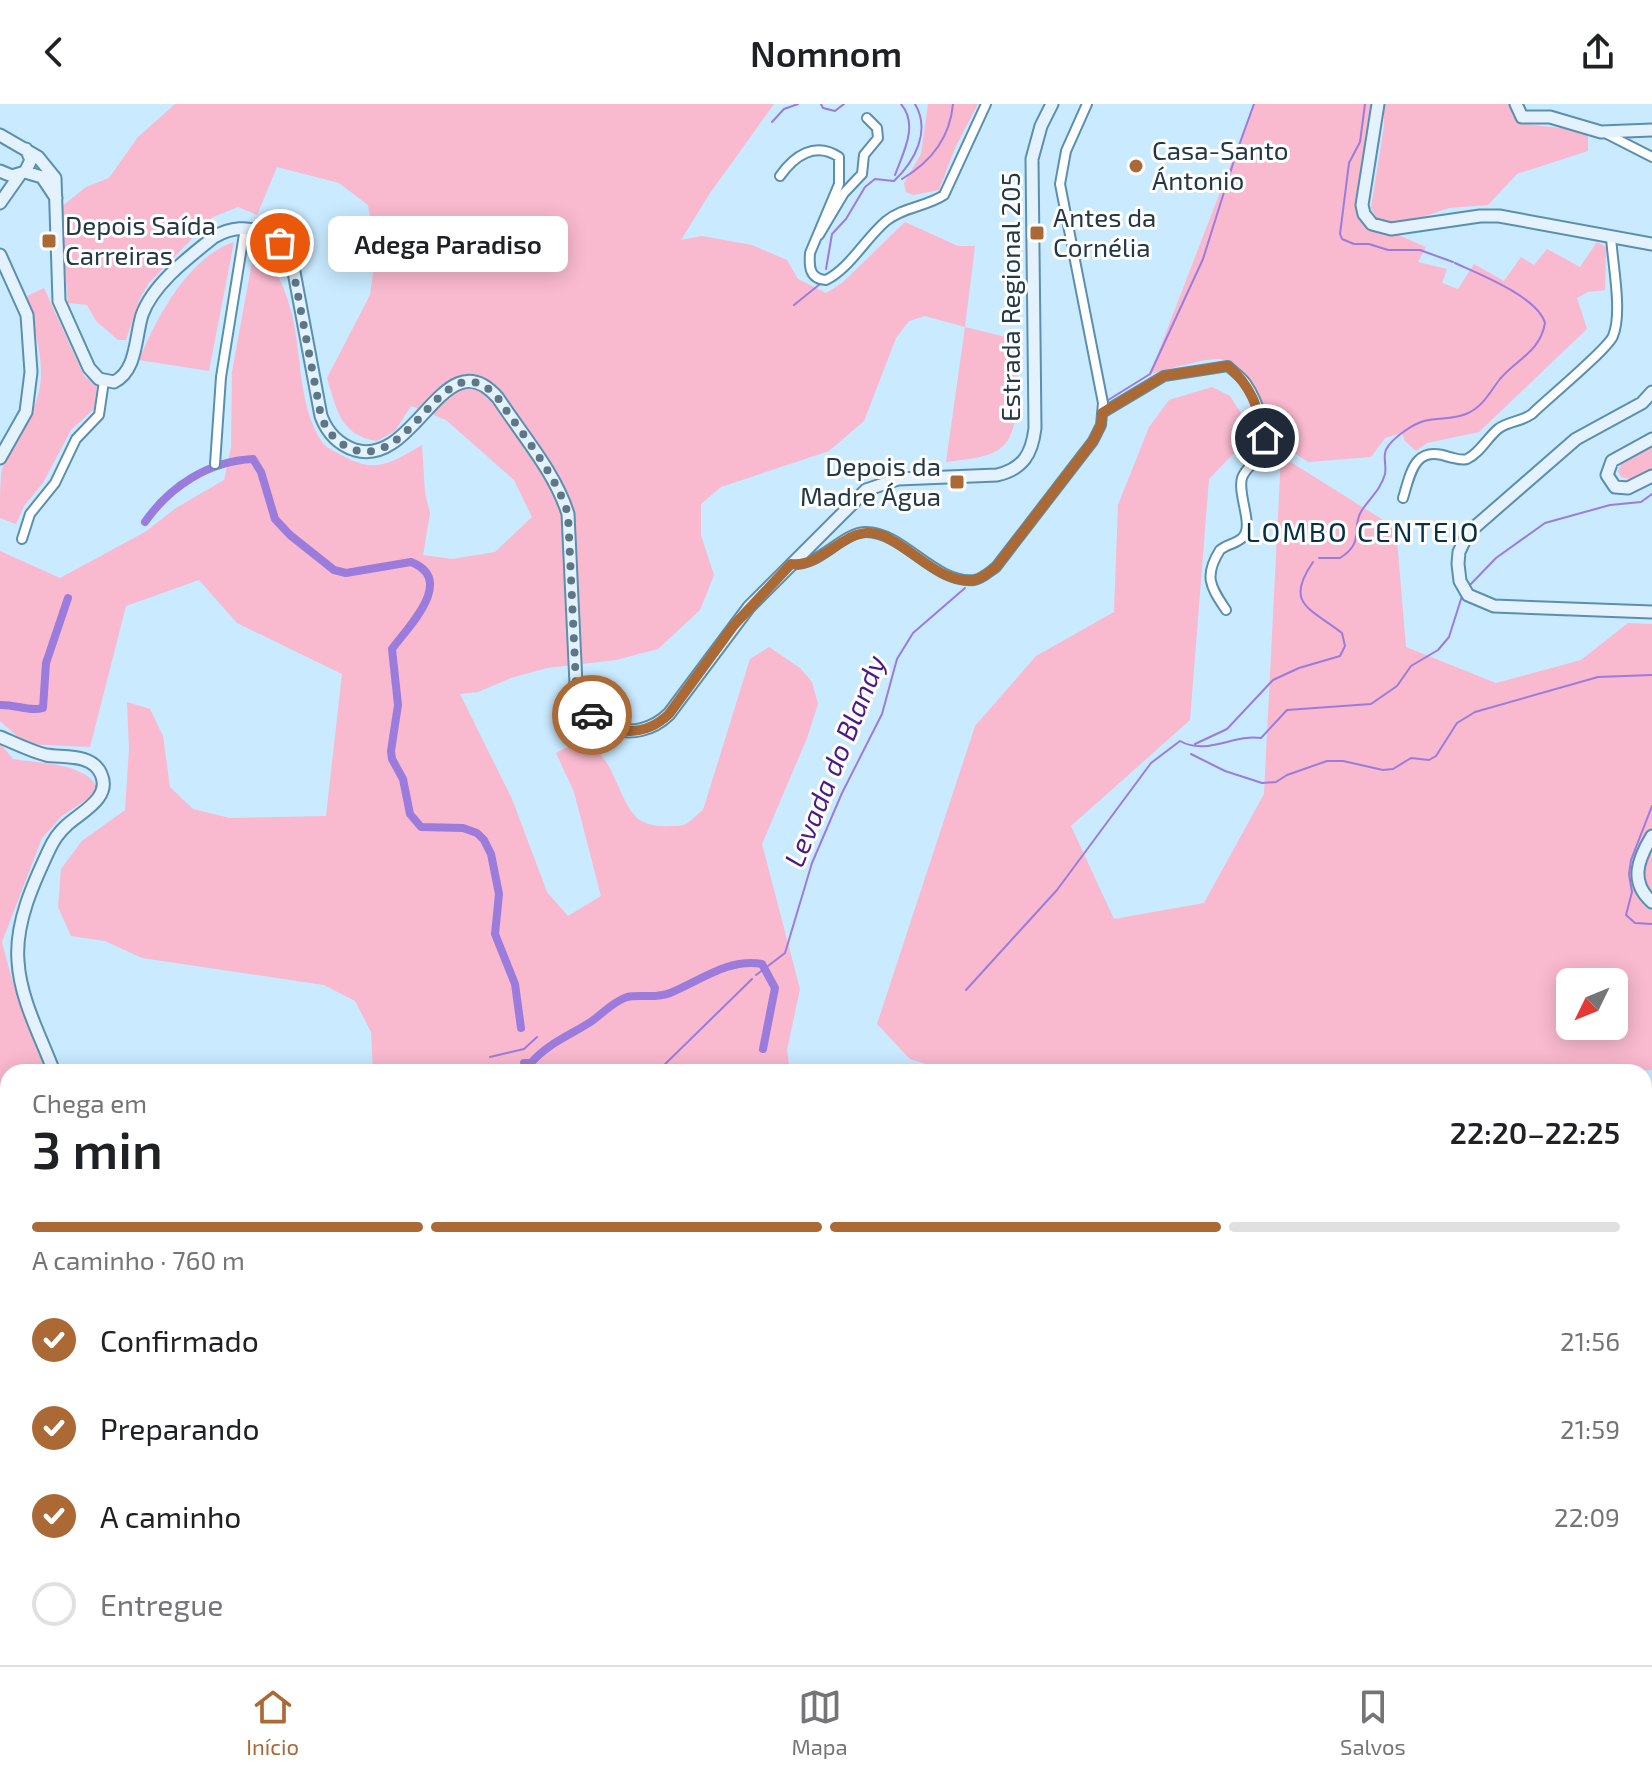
<!DOCTYPE html>
<html lang="pt">
<head>
<meta charset="utf-8">
<style>
  :root { --surface:#fff; --page:#f6f6f6; --text:#202124; --muted:#757577; --line:#e0e0e0; --accent:#ab6935 }
  body { margin:0; font-family:"Exo 2",sans-serif; background:var(--page); color:var(--text); height:100vh; display:flex; flex-direction:column; font-size:30px; white-space:nowrap }
  * { box-sizing:border-box; margin:0 }
  p { font-size:26px; color:var(--muted) }
  .icon { flex:none; width:44px; height:44px; fill:none; stroke:currentColor; stroke-width:2; stroke-linecap:round; stroke-linejoin:round }
  .map { position:relative; flex:1; overflow:hidden }
  .panel { position:absolute; left:0px; top:960px; width:1652px; height:602px; display:flex; flex-direction:column; background:var(--surface); border-radius:24px 24px 0 0; box-shadow:0 4px 20px #0003 }
  .panel>* { flex:none }
  .needle { width:52px; rotate:227deg }
  .tools { position:absolute; left:1556px; top:864px; display:grid; gap:16px }
  .tools a { display:grid; place-items:center; width:72px; height:72px; border-radius:12px; background:var(--surface); box-shadow:0 4px 20px #0003; font-size:40px }
  .pin { position:absolute; display:grid; place-items:center; width:68px; height:68px; color:#fff; margin:-34px; border:4px solid #fff; border-radius:50%; box-shadow:0 2px 8px #0007 }
  .courier { position:absolute; display:grid; place-items:center; width:80px; height:80px; margin:-40px; border:6px solid #ab6935; border-radius:50%; background:#fff; color:#222; box-shadow:0 2px 10px #0007 }
  .bubble { position:absolute; height:56px; border-radius:12px; background:var(--surface); box-shadow:0 4px 20px #0003; font-size:26px; font-weight:600; line-height:56px; text-align:center }
  .headline em { font-style:normal; font-weight:600 }
  .headline div { display:flex; flex-direction:column-reverse }
  .headline { display:flex; align-items:center; justify-content:space-between; height:136px; padding:0 32px }
  h1 { font-size:52px; font-weight:600; line-height:60px }
  .bar { display:grid; grid-template-columns:repeat(4,1fr); gap:12px 8px; align-content:center; height:96px; padding:0 32px }
  .bar i { height:10px; border-radius:6px; background:var(--line) }
  .bar .current { background:var(--accent) }
  .bar p { grid-column:span 4 }
  ol { padding:0 32px; list-style:none }
  li { display:flex; align-items:center; gap:24px; height:88px }
  li p { margin-inline-start:auto }
  li .icon { padding:8px; border-radius:50%; background:var(--accent); color:#fff; stroke-width:4 }
  li:last-child { color:var(--muted) }
  li i { width:44px; height:44px; border:4px solid var(--line); border-radius:50% }
  header { display:flex; justify-content:space-between; align-items:center; height:104px; padding:0 32px; background:var(--surface); font-size:36px; font-weight:600 }
  .tab-bar { display:flex; justify-content:space-around; align-items:center; height:112px; border-top:2px solid var(--line); background:var(--surface); font-size:22px; color:var(--muted) }
  .tab-bar a { display:grid; justify-items:center; gap:4px }
  .tab-bar .current { color:var(--accent) }
  .map>svg:first-child { display:block }
  .green { fill:#f9b9cf; fill-rule:evenodd }
  .lines { fill:none; stroke-linecap:round; stroke-linejoin:round }
  .stream { stroke:#9b7cdc; stroke-width:2 }
  .canal { stroke:#9b7cdc; stroke-width:8 }
  .street-casing { stroke:#5a8faf; stroke-width:12 }
  .secondary-casing { stroke:#5a8faf; stroke-width:15 }
  .street { stroke:#fff; stroke-width:8 }
  .secondary { stroke:#e3f2fc; stroke-width:11 }
  .done { stroke:#5d7787; stroke-width:8; stroke-dasharray:0 14.4 }
  .route { stroke:#ab6935; stroke-width:10 }
  .poi-dot { fill:#ab6935; stroke:#fff; stroke-width:3 }
  .labels { text-anchor:middle; stroke-width:6; stroke-linejoin:round; paint-order:stroke }
  .poi-label { font-size:26px; fill:#233947; stroke:#fff; text-anchor:start }
  .street-label { font-size:26px; fill:#233947; stroke:#fff }
  .neighbourhood-label { font-size:28px; letter-spacing:2px; fill:#053046; stroke:#fff }
  .water-label { font-size:28px; font-style:italic; fill:#4c198b; stroke:#fff }
</style>
</head>
<body>
<header><svg class="icon" aria-label="back" viewBox="0 0 24 24"><path d="M15 5l-7 7 7 7"/></svg>Nomnom<svg class="icon" aria-label="share" viewBox="0 0 24 24"><path d="M12 15V3M7 8l5-5 5 5M5 13v7h14v-7"/></svg></header>
<div class="map">
<svg width="1652" height="1561" viewBox="0 0 1652 1561">
  <rect width="100%" height="100%" fill="#c9eaff"/>
  <!-- green -->
  <path class="green" d="M175,0H774L710,89L681,136L702,132L752,141L787,156L798,175L826,189L842,179L905,118L958,142H975L965,223L1018,236C1018,261 1022,322 1005,340C992,355 964,355 946,358L965,223L925,212L909,217L896,234L864,317L829,347L721,383L701,400V431L714,471L700,506L658,545L616,556L547,564L511,574L478,588L460,590L512,695L547,788L568,812L601,792L574,688L556,649C609,616 612,687 635,712C643,721 659,723 670,722C671,722 682,722 683,721C690,719 697,710 703,706L750,555L769,543L800,564L812,578L818,600L807,634L762,740L800,885L787,946L790,968H373L371,928L355,897L324,881L142,854L105,837L71,832L58,803L61,765L82,737L125,706L129,645L127,598L150,605L163,632L170,683L193,705L230,714L326,712L342,570L237,519L199,476L126,502L90,643L26,640L0,617V447L60,474L145,428L176,404L224,376L231,344L232,268L255,142C273,162 281,173 289,200C303,244 296,299 322,338C326,344 336,348 343,352C376,370 391,359 422,341L425,389L430,409L423,451L452,455L495,448L532,413L514,376L446,316L411,302L395,327L377,337C340,331 337,306 327,274L370,191L376,148L368,101L339,79L277,63L257,111L238,103L213,113L149,179L140,194L126,236H118L96,217L87,201L68,199L60,104L86,83L109,74L138,33Z
    M928,0H978L955,44L939,86L913,91L906,88L904,79L921,50Z
    M1254,0H1371L1369,34L1357,96L1360,113L1372,126L1396,130L1426,143L1418,158L1447,165L1442,179L1458,185L1474,160L1504,177L1521,153L1534,161L1547,145L1580,163L1597,138L1606,143L1605,186L1588,188L1577,194L1587,225L1479,328L1427,339L1416,347L1405,337L1402,329L1385,334L1371,353L1308,358L1273,335C1267,311 1250,258 1219,255C1204,254 1167,266 1150,270Z
    M1384,0H1509L1513,12L1525,20L1588,27V47L1517,70L1488,101L1449,104L1394,123L1378,117L1371,104L1384,23Z
    M234,138L209,267L139,256C156,215 188,153 234,138Z
    M44,184L84,272L97,282L94,305L71,326L43,379L24,402L16,420L0,414C0,399 0,377 2,364C15,334 40,307 41,272C42,245 32,219 27,192Z
    M1212,283L1230,292L1246,317L1235,348L1209,375L1190,616L1071,722L1114,815L1204,799L1264,690L1281,352L1396,424L1406,543L1496,579L1581,556L1628,519L1652,520V966L1598,968H952L910,955L877,920L975,622L1036,552L1114,508L1118,401L1149,323L1169,296ZM1570,878H1614V922H1570Z
    M1652,343V367L1636,377L1621,373L1618,367L1622,359Z
    M0,639L13,655C35,659 90,659 97,685L92,692L62,712L42,734L2,838L13,879L46,968H8V1554H26L28,1561H0Z
    M1652,1320V1430H1644V1321Z
    M52,1554H1340L1344,1561H53Z"/>
  <g class="lines">
    <!-- stream -->
    <path class="stream" d="M821,0L823,4L835,7L844,0
      M1365,0L1360,38L1349,59L1340,130L1342,135L1354,140H1369L1388,146H1420L1453,158
      M772,18L784,5L798,0
      M895,71C903,49 919,21 901,0
      M902,75C931,58 950,34 953,0
      M826,165L832,130L846,115L865,83L875,75L894,77C915,57 931,27 915,0
      M794,201L820,180
      M1105,298L1150,270L1203,155L1237,47L1254,0
      M1319,454H1340C1366,438 1350,424 1362,406C1370,394 1381,385 1385,370C1387,360 1381,350 1389,341C1396,332 1413,320 1424,317C1439,313 1452,316 1466,310C1483,303 1489,289 1500,275C1517,255 1540,248 1545,219C1538,193 1479,170 1455,159
      M1468,483L1496,454L1545,419L1610,401L1641,398L1652,390
      M1195,640L1227,625L1273,576L1299,564L1340,552L1345,542L1342,529C1310,504 1284,500 1313,458
      M1191,650L1225,667L1262,679L1276,678L1287,671L1327,657H1343L1383,666L1393,665L1411,654L1429,656L1436,652L1457,619L1475,608L1598,573L1652,571
      M1652,702L1631,756L1629,770L1632,788L1626,811L1635,819L1652,820
      M768,862L785,849L812,759L842,689L882,610L897,555L913,529L965,484
      M756,871L764,865
      M966,886L1057,786L1151,659L1180,637C1206,652 1234,630 1261,634L1287,606L1371,600L1397,582L1411,562L1438,546L1449,533L1462,492
      M490,953L524,945L537,933
      M657,968L752,875
      M1644,1136L1652,1135
      M402,1561L405,1554"/>
    <!-- canal -->
    <path class="canal" d="M145,418C170,382 209,357 253,355L261,368L275,415L290,431L334,466L346,469L411,458C457,476 407,524 392,545L398,601L391,647L392,655L403,675L410,710L421,723L463,724L477,729L484,736L491,750L499,790L495,830L515,880L521,924
      M0,601C14,600 30,608 43,604L46,559L68,494
      M524,959H531C548,939 571,931 592,917C603,909 614,897 627,893C642,890 655,895 670,889C700,877 728,854 762,860L775,884L763,945
      M1148,1554L1154,1561"/>
    <!-- street casing -->
    <g class="street-casing">
      <path id="street" d="M1607,30L1652,53
        M780,72C794,52 815,37 839,53V80L810,149C809,162 809,175 826,176C850,164 865,135 886,117C903,103 926,103 944,91L986,0
        M819,131L844,89L862,70L864,51L878,34L877,24L867,14
        M1102,309L1164,272L1228,262C1234,268 1242,273 1246,279C1257,295 1272,333 1261,350C1256,358 1245,364 1242,374C1237,391 1255,423 1242,434C1236,440 1227,440 1220,446C1203,473 1211,483 1226,506
        M215,360L221,273L245,124
        M1403,394C1411,367 1415,341 1449,353C1455,354 1461,357 1467,355C1479,350 1488,333 1498,325C1508,317 1521,318 1532,310C1546,296 1608,245 1613,232C1623,208 1612,157 1611,132
        M22,435L30,410L55,379L76,335L99,311L104,277
        M792,460C819,463 842,428 866,428C903,428 935,480 974,476C982,475 989,468 996,463L1093,337L1101,321L1103,299L1060,80L1066,47L1087,0"/>
    </g>
    <!-- secondary casing -->
    <g class="secondary-casing">
      <path id="secondary" d="M1378,0L1362,101L1364,110L1372,120L1391,125L1480,112H1499L1652,140
        M1516,0L1522,13H1550L1601,28L1652,26
        M0,31L38,53L55,74L59,197L89,264L99,275L114,278C137,267 135,234 142,211C153,180 189,153 214,133C248,113 284,131 294,168L321,312C327,328 337,340 355,346C416,364 444,232 498,294C522,331 555,368 568,410L576,580C585,625 635,643 669,610L749,503L866,386L898,375L997,371C1023,365 1032,350 1035,324L1032,55L1041,22L1052,0
        M0,67L12,72L25,68L31,56L26,45
        M25,68L42,73L56,94
        M0,99L19,72
        M0,151L27,211L31,268L26,308L0,354
        M1652,288L1642,299L1576,335L1468,429L1459,448L1458,460L1460,477L1468,491L1494,502L1652,508
        M1652,335L1612,357L1607,371L1615,383L1628,384L1652,372
        M0,633C15,639 30,647 46,651C63,654 92,649 101,670C112,694 81,708 67,721C59,728 53,737 49,746C33,780 15,819 18,857C20,895 41,933 54,968
        M1652,732C1638,755 1629,778 1652,798
        M1644,1317L1652,1316
        M1644,1440L1652,1444
        M36,1554L38,1561
        M1649,1561L1652,1554"/>
    </g>
    <!-- street -->
    <use href="#street" class="street"/>
    <!-- secondary -->
    <use href="#secondary" class="secondary"/>
  </g>
  <g class="lines">
    <!-- done -->
    <path class="done" d="M280,139L292,160L321,312C327,328 337,340 355,346C416,363 444,233 498,294C522,331 555,368 568,410L576,580L580,595L592,611"/>
    <!-- route -->
    <path class="route" d="M592,611C615,633 646,632 669,610L734,521L791,460C825,464 847,418 881,431C911,442 940,481 974,476C982,475 989,468 996,463L1093,337L1101,321L1102,309L1164,272L1228,262C1253,284 1257,303 1265,334"/>
  </g>
  <!-- markers -->
  <g class="poi-dot">
    <circle cx="1136" cy="62" r="8"/>
    <rect x="1029" y="121" width="16" height="16" rx="4"/>
    <rect x="41" y="129" width="16" height="16" rx="4"/>
    <rect x="949" y="370" width="16" height="16" rx="4"/>
  </g>
  <g class="labels">
    <!-- poi labels -->
    <g class="poi-label">
      <text x="1152" y="56">Casa-Santo<tspan x="1152" dy="30">Ántonio</tspan></text>
      <text x="1053" y="123">Antes da<tspan x="1053" dy="30">Cornélia</tspan></text>
      <text x="65" y="131">Depois Saída<tspan x="65" dy="30">Carreiras</tspan></text>
      <text x="941" y="372" text-anchor="end">Depois da<tspan x="941" dy="30">Madre Água</tspan></text>
    </g>
    <!-- street labels -->
    <g class="street-label">
      <text transform="translate(1011 193) rotate(-90)" y="9">Estrada Regional 205</text>
    </g>
    <!-- neighbourhood labels -->
    <g class="neighbourhood-label">
      <text x="1363" y="438">LOMBO CENTEIO</text>
    </g>
    <!-- water labels -->
    <g class="water-label">
      <text transform="translate(835 657) rotate(-68)" y="10">Levada do Blandy</text>
    </g>
  </g>
</svg>
<div class="tools">
<a><svg class="needle" viewBox="-14 -14 28 28"><path d="M0-13l5 13h-10z" fill="#e53935"/><path d="M0 13l5-13h-10z" fill="#757577"/></svg></a>
</div>
<div class="pin" style="left:280px;top:139px;background:#ea580c"><svg class="icon" aria-label="bag" viewBox="0 0 24 24"><path d="M5 8h14l-1 12H6zM9 8a3 3 0 0 1 6 0"/></svg></div>
<div class="pin" style="left:1265px;top:334px;background:#1f2937"><svg class="icon" aria-label="home" viewBox="0 0 24 24"><path d="M3 11l9-7 9 7M6 9v11h12V9"/></svg></div>
<div class="courier" style="left:592px;top:611px"><svg class="icon" aria-label="car" viewBox="0 0 24 24"><path d="M5 17H2v-5l4-1 3-4h7l3 4 3 1v5h-3M9 17h6M6 11h13"/><circle cx="7" cy="17" r="2"/><circle cx="17" cy="17" r="2"/></svg></div>
<div class="bubble" style="left:328px;top:112px;width:240px">Adega Paradiso</div>
<section class="panel">
<div class="headline"><div><h1>3 min</h1><p>Chega em</p></div><em>22:20–22:25</em></div>
<div class="bar"><i class="current"></i><i class="current"></i><i class="current"></i><i></i><p>A caminho · 760 m</p></div>
<ol>
<li><svg class="icon" aria-label="check" viewBox="0 0 24 24"><path d="M5 12l5 5 9-10"/></svg>Confirmado<p>21:56</p></li>
<li><svg class="icon" aria-label="check" viewBox="0 0 24 24"><path d="M5 12l5 5 9-10"/></svg>Preparando<p>21:59</p></li>
<li><svg class="icon" aria-label="check" viewBox="0 0 24 24"><path d="M5 12l5 5 9-10"/></svg>A caminho<p>22:09</p></li>
<li><i></i>Entregue</li>
</ol>
</section>
</div>
<nav class="tab-bar">
<a class="current"><svg class="icon" aria-label="home" viewBox="0 0 24 24"><path d="M3 11l9-7 9 7M6 9v11h12V9"/></svg>Início</a>
<a><svg class="icon" aria-label="map" viewBox="0 0 24 24"><path d="M3 6l6-2 6 2 6-2v14l-6 2-6-2-6 2zM9 4v14M15 6v14"/></svg>Mapa</a>
<a><svg class="icon" aria-label="saved" viewBox="0 0 24 24"><path d="M7 4h10v16l-5-4-5 4z"/></svg>Salvos</a>
</nav>
</body>
</html>
